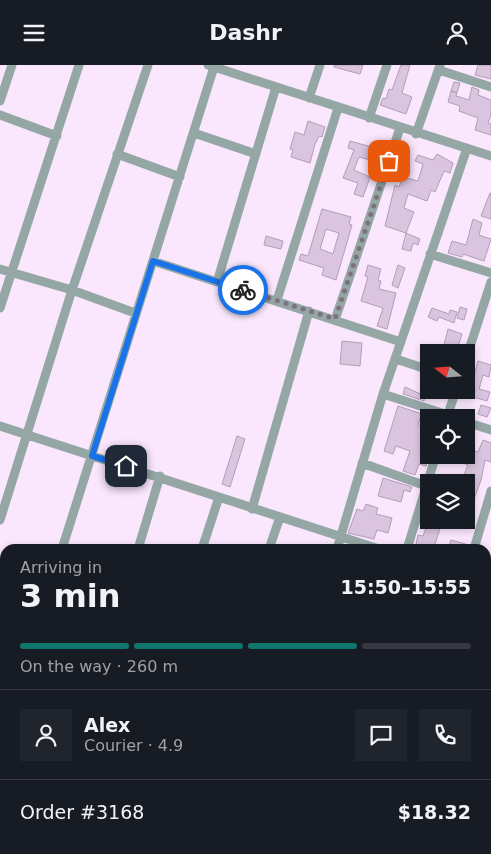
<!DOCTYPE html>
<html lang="en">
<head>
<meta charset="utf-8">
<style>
  :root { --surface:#171b24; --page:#20242c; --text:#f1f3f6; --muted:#9ea1a6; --line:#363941; --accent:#0f766e }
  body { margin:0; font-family:"DejaVu Sans",sans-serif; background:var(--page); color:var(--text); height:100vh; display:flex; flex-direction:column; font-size:19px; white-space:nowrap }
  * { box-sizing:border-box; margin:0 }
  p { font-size:16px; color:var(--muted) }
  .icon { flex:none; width:28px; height:28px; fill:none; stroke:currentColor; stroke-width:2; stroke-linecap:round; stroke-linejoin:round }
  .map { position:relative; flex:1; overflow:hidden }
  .side { position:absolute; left:0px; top:479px; width:491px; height:311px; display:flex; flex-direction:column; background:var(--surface); border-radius:15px 15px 0 0; box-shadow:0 2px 8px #0003 }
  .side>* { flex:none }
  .needle { width:32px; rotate:287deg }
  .buttons { position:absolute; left:420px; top:279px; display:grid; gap:10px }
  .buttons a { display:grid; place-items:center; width:55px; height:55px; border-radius:0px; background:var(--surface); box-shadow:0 2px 8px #0003; font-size:25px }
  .pin { position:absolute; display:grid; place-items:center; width:42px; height:42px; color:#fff; margin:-21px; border-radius:10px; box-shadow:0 2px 8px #0006 }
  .courier { position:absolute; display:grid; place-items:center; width:50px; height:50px; margin:-25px; border:4px solid #1a73e8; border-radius:50%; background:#fff; color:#222; box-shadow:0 1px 6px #0007 }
  .head em { font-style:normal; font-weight:600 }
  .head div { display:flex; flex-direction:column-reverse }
  .head { display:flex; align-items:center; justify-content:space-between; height:85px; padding:0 20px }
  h1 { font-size:32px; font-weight:600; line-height:38px }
  .bar { display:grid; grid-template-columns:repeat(4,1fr); gap:8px 5px; align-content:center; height:60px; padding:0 20px }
  .bar i { height:6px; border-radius:4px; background:var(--line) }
  .bar .on { background:var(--accent) }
  .bar p { grid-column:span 4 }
  .line { display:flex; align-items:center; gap:12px; padding:0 20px; border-top:1px solid var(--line) }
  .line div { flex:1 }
  .round { display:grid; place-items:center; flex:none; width:52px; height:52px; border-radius:0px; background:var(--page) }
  header { display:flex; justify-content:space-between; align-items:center; height:65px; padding:0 20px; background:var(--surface); font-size:22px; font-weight:600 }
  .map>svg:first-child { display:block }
  .building { fill:#dbc4df; stroke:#b49db7; fill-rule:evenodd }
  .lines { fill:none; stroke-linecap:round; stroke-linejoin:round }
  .street { stroke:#94a7a5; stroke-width:9 }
  .done { stroke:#7d707f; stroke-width:5; stroke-dasharray:0 9 }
  .route { stroke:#1a73e8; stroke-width:6 }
</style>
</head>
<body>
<header><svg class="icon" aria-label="menu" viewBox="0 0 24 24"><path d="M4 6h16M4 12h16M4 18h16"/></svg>Dashr<svg class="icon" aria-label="person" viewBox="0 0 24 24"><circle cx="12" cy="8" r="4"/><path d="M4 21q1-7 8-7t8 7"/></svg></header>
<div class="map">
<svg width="491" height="789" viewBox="0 0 491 789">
  <rect width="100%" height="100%" fill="#fae7fd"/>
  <!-- building -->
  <path class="building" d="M334,0H363L360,9L334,2Z
    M401,0H410L402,28L412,32L406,49L380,40L383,33L386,34L389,24L392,25Z
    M478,0H491V14L475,10Z
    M454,17L460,18L456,31L469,35L472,22L479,25L478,30L491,35V50L488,58L491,59V70L475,65L478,53L459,46L460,41L448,37L451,26L457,28L451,26Z
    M308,56L325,62L322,72L319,71L315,79L310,98L291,92L293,85L290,84L295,67L304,70Z
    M350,76L386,86L382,98L359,92L354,105L370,112L363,132L354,129L358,118L343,113L354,85L348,83Z
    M437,89L453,98L450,108L444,106L435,127L431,125L427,136L408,129L404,143L414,147L406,168L420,174L418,180L413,178L411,186L402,184L406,168L385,161L395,120L399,122L403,112L418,116L423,99L415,96L418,90L433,95Z
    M490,128H491V154L481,151Z
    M322,144L351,152L349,159L352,160L336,215L322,210L324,203L299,195L301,189L308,191ZM326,164L339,168L333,189L320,184Z
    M473,154L482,158L479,170L491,174L484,196L463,189L462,192L448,188L452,176L466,180Z
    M266,171L283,176L281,184L264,180Z
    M368,200L381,204L378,215L381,216L379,224L396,228L387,264L377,261L383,243L361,236L368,212L365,211Z
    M398,200L405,203L398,223L392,220Z
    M460,242L467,244L464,255L457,253Z
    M432,243L449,249L450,245L457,247L454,258L439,252L437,256L428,252Z
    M448,264L462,269L456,288H442Z
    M342,276L362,278L360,301L340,299Z
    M478,296L491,300L489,312L483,310L479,324L490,327L487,336L466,330L468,312L473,314Z
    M405,322L425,331L424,336L403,329Z
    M481,340L491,343L487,352L478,349Z
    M398,341L422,349L418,360L428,364L420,389L421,393L428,395L426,401L419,399L415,410L403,406L410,386L396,381L393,389L384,386Z
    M237,371L245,374L230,422L222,419Z
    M483,375L491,378V397L485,395L481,415L466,456V417L462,415L468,400L443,390H466L467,384L478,387Z
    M383,413L412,422L410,427L404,425L401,437L378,431Z
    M366,439L378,443L376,449L392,453L388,468L377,465L374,474L348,468L357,444L363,446Z
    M429,455L442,457L435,479L447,484H415L418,470L423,471Z
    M451,475L469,480L468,484H448Z"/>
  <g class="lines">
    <!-- street -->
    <path class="street" d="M208,0L491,91
      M439,5L491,22
      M309,33L320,0
      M0,36L12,0
      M0,50L57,71
      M369,53L387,0
      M194,68L256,89
      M416,69L440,0
      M117,89L180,112
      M430,189L491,208
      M153,196L401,277
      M0,204L72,225L135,248
      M217,217L276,22
      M277,235L338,43
      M0,243L79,0
      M335,255L400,63
      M396,294L429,305
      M466,294L491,217
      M383,329L454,352
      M447,352L456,325
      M466,357L491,365
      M0,361L379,484
      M362,398L426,421
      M252,444L309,246
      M0,455L72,225L148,0
      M62,484L214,2
      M138,484L160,411
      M202,484L219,432
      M269,484L280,452
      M337,484L383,329L467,83
      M407,484L436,390
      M474,484L491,426
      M486,519L491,520
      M0,544L5,545
      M486,559L491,544
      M486,572L491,574
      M486,654L491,638
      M0,672L5,657
      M486,675L491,676
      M0,732L5,734
      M334,785L347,789
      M33,789L34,785
      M98,789L100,785
      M166,789L167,785
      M238,789L239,785
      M307,789L309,785
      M376,789L377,785
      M443,789L445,785"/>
  </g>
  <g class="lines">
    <!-- done -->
    <path class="done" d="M243,225L335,254L389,96"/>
    <!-- route -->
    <path class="route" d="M126,401L92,391L153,196L243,225"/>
  </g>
</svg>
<div class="buttons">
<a><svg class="needle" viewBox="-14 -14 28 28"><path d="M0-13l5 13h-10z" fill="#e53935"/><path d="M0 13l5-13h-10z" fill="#9ea1a6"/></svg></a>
<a><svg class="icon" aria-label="locate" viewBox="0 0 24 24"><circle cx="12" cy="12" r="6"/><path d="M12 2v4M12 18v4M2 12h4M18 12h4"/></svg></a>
<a><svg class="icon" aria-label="layers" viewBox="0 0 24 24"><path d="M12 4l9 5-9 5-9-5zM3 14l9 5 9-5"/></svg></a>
</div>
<div class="pin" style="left:389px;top:96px;background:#ea580c"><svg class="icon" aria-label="bag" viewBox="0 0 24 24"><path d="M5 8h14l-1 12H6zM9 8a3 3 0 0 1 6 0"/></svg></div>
<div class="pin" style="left:126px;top:401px;background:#1f2937"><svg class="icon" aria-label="home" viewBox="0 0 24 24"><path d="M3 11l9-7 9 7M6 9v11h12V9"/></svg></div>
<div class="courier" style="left:243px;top:225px"><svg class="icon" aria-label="bike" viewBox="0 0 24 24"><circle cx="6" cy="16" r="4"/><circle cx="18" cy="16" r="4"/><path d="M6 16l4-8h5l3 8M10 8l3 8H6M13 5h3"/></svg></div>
<section class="side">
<div class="head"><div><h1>3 min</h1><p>Arriving in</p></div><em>15:50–15:55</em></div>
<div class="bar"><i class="on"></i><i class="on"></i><i class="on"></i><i></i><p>On the way · 260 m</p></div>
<div class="line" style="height:90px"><a class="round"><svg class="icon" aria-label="person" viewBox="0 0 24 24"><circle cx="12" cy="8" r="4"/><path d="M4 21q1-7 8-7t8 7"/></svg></a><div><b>Alex</b><p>Courier · 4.9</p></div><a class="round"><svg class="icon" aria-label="chat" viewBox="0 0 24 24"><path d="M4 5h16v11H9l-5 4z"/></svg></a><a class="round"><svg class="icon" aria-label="phone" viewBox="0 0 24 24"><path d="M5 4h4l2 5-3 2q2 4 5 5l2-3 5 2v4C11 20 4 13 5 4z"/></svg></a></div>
<div class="line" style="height:65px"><div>Order #3168</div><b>$18.32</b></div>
</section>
</div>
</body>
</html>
